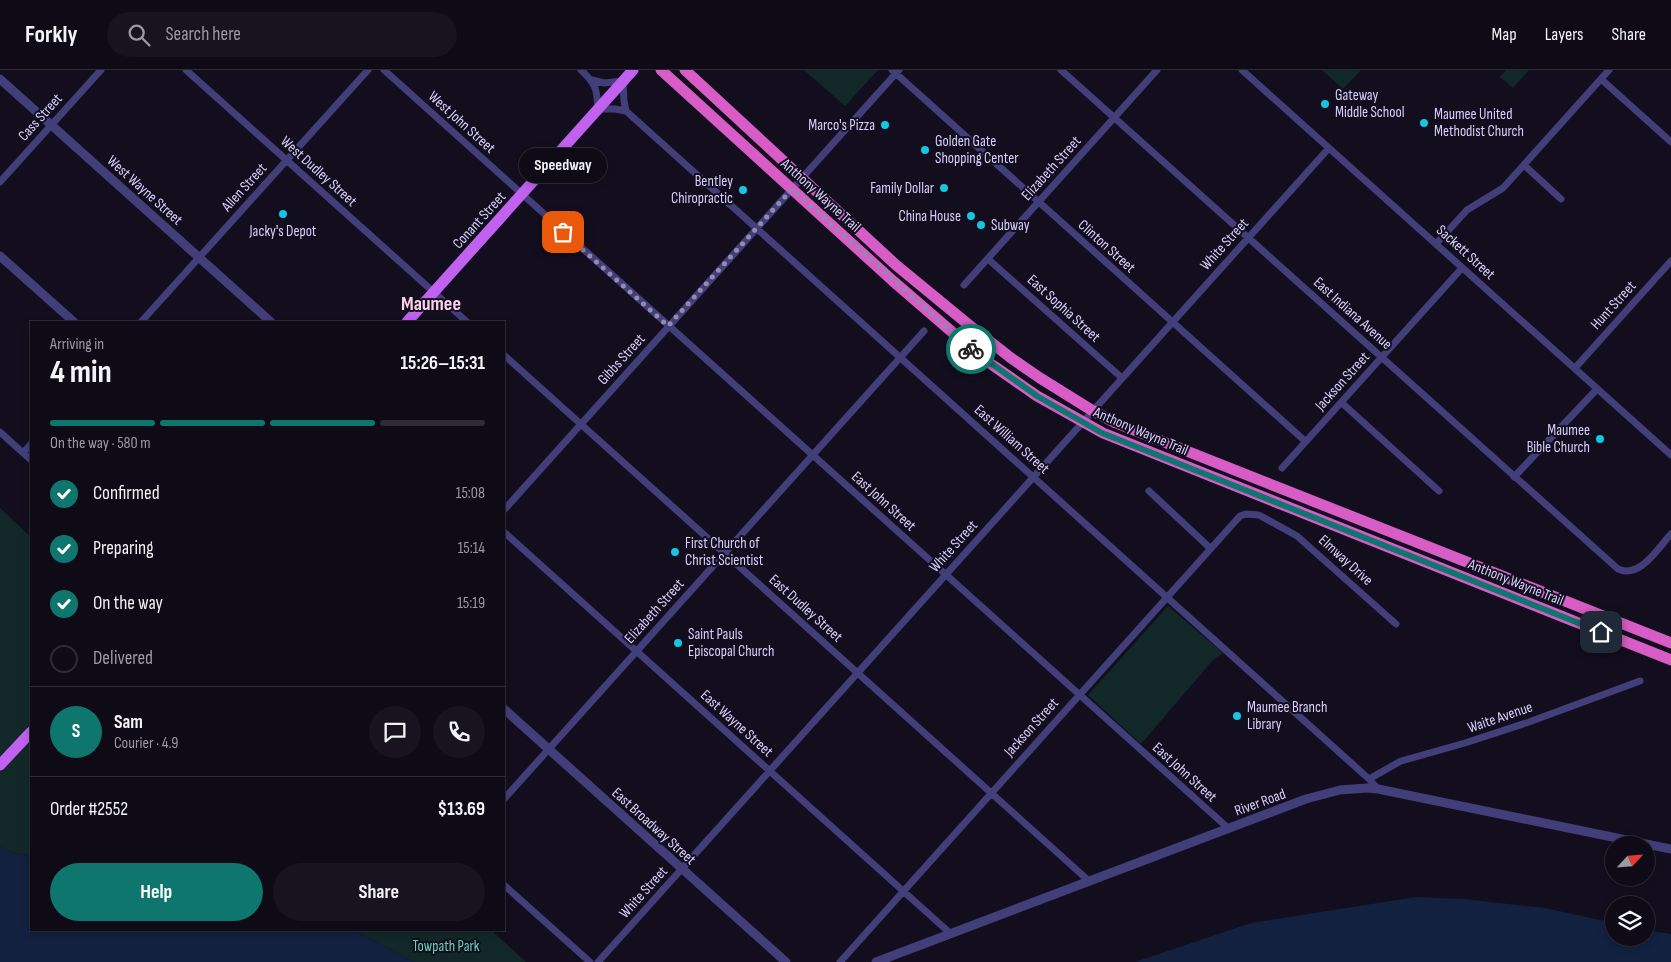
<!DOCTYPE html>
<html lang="en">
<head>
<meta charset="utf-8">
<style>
  :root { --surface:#0e0a16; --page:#17131f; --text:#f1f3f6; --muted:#9b9aa1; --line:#2e2b35; --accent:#0f766e }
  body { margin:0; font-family:"Sofia Sans Condensed",sans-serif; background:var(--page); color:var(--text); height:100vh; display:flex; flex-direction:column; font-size:19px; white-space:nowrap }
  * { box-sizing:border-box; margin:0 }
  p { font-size:16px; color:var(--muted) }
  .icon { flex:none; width:28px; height:28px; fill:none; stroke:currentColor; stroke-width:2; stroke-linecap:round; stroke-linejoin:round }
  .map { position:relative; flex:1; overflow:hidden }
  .drawer { position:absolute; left:30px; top:251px; width:475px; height:610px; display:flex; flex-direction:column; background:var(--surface); border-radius:0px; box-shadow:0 2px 8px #0003,0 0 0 1px var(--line) }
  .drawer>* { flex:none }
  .needle { width:32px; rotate:64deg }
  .buttons { position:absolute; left:1605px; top:766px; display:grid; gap:10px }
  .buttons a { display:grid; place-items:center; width:50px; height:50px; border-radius:50%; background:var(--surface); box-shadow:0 2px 8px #0003,0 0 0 1px var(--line); font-size:25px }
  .pin { position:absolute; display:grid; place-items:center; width:42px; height:42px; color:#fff; margin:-21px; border-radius:10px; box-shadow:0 2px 8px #0006 }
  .courier { position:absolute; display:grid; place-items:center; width:50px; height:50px; margin:-25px; border:4px solid #0f766e; border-radius:50%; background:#fff; color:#222; box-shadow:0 1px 6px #0007 }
  .bubble { position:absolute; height:35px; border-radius:18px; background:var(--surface); box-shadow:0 2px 8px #0003,0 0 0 1px var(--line); font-size:16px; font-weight:700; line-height:35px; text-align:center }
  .overview em { font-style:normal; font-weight:700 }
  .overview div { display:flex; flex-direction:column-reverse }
  .overview { display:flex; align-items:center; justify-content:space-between; height:85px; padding:0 20px }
  h1 { font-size:32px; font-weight:700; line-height:38px }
  .bar { display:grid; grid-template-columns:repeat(4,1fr); gap:8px 5px; align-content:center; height:60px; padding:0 20px }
  .bar i { height:6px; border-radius:4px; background:var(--line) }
  .bar .selected { background:var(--accent) }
  .bar p { grid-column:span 4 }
  .line { display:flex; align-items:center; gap:12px; padding:0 20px; border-top:1px solid var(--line) }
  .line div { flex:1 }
  .round { display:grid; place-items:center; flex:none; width:52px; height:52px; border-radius:26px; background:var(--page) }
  ol { padding:0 20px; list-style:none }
  li { display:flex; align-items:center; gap:15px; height:55px }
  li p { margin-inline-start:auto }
  li .icon { padding:5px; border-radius:50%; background:var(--accent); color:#fff; stroke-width:4 }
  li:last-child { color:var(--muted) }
  li i { width:28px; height:28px; border:2px solid var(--line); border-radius:50% }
  .action { display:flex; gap:10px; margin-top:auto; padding:10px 20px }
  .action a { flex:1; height:58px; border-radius:30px; background:var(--accent); color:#fff; font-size:20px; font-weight:700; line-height:58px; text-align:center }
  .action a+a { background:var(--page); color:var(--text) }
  header { display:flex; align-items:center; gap:30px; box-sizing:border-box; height:70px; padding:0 25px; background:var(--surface); border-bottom:1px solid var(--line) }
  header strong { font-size:24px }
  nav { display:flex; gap:28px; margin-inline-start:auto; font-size:18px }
  .search { width:350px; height:45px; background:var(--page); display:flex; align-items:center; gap:12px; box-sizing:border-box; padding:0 18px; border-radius:28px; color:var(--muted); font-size:19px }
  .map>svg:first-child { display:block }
  .green { fill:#122828 }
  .water { fill:#11213f }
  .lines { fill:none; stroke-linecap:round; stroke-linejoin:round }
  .minor { stroke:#423e79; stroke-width:7 }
  .tertiary { stroke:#423e79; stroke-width:9 }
  .primary { stroke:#c061f0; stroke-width:11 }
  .trunk { stroke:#d85cc5; stroke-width:11 }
  .done { stroke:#918cae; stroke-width:5; stroke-dasharray:0 9 }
  .route { stroke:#0f766e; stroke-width:6 }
  .poi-dot { fill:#15c5e1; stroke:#120e1e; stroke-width:2 }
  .labels { text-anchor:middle; stroke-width:4; stroke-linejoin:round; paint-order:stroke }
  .poi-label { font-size:15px; fill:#d6d0fb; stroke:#120e1e; text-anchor:start }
  .street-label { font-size:15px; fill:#d6d0fb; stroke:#120e1e }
  .park-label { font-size:15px; fill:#63d3bb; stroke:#120e1e }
  .district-label { font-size:20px; font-weight:bold; fill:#fbd2ea; stroke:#120e1e }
</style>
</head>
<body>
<header>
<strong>Forkly</strong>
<div class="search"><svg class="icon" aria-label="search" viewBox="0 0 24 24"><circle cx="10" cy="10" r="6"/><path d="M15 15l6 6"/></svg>Search here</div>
<nav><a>Map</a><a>Layers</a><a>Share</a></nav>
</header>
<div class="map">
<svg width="1671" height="892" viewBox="0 0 1671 892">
  <rect width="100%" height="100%" fill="#120e1e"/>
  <!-- green -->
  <path class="green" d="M804,0H878L845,36Z
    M1322,0H1361L1343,19Z
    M1506,0H1529L1513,18L1500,7Z
    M0,438L31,467V787L12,782L0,776Z
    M1168,536L1223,583L1213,590L1141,674L1088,625Z
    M354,860H491L526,892H414Z"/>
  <!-- water -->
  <path class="water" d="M0,776L12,782L31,787V860H354L414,892H0Z
    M1416,827L1464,829L1545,838L1614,853V868H1646V860L1671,864V892H1135L1251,853Z"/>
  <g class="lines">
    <!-- minor -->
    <path class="minor" d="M186,0L467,252
      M384,0L1228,758
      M581,0C596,14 597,19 598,39H615L626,41L1369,709L1378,719
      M892,0L1305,371
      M1061,0L1618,499C1640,509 1658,478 1671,464
      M1242,0L1671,385
      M1601,9L1671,72
      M592,10L604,13L623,11L624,31L626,41
      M1524,95L1561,129
      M0,112L101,0
      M1436,174L1467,140L1503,118L1609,0
      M988,189L1122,308
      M964,215L1157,0
      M141,252L368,0
      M504,285L1089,811
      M1575,298L1671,191
      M1342,333L1439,421
      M0,362L31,390
      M23,383L31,374
      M1282,398L1462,198
      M1514,407L1597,319
      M1149,421L1210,478
      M504,440L899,0
      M504,462L951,864
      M1369,709L1401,691L1465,673L1529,652L1640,611
      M504,729L924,261
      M504,815L590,892
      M598,892L1329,78
      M840,892L1240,446L1246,444L1259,445L1297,466L1396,554"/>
    <!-- tertiary -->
    <path class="tertiary" d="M0,9L271,252
      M0,186L74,252
      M504,639L786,892
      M876,892L1306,729L1340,720L1367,718L1378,719L1671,779"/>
    <!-- primary -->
    <path class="primary" d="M407,252L633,0
      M0,695L31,662"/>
    <!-- trunk -->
    <path class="trunk" d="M661,0L893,211L981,287L1037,326L1103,363L1671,590
      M685,0L896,195L969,255L1011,288L1040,308L1093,341L1116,353L1671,573"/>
  </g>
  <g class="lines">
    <!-- done -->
    <path class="done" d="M563,162L668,256L792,119L971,279"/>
    <!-- route -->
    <path class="route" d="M971,279L1037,326L1102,363L1601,562"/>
  </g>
  <!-- markers -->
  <g class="poi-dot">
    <circle cx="1325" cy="34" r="5"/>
    <circle cx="1424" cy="53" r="5"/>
    <circle cx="885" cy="55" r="5"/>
    <circle cx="925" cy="80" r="5"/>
    <circle cx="944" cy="118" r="5"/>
    <circle cx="743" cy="120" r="5"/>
    <circle cx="283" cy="144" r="5"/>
    <circle cx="971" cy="146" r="5"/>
    <circle cx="981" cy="155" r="5"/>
    <circle cx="1600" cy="369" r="5"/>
    <circle cx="675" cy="482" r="5"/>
    <circle cx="678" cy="573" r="5"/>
    <circle cx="1237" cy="646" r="5"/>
  </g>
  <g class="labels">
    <!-- poi labels -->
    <g class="poi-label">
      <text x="1335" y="30">Gateway<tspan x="1335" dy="17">Middle School</tspan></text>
      <text x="1434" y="49">Maumee United<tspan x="1434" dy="17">Methodist Church</tspan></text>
      <text x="875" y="60" text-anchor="end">Marco's Pizza</text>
      <text x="935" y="76">Golden Gate<tspan x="935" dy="17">Shopping Center</tspan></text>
      <text x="733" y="116" text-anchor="end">Bentley<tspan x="733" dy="17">Chiropractic</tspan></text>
      <text x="934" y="123" text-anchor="end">Family Dollar</text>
      <text x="961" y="151" text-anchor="end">China House</text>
      <text x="991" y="160">Subway</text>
      <text x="283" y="166" text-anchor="middle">Jacky's Depot</text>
      <text x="1590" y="365" text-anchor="end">Maumee<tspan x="1590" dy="17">Bible Church</tspan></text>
      <text x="685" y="478">First Church of<tspan x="685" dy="17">Christ Scientist</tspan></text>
      <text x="688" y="569">Saint Pauls<tspan x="688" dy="17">Episcopal Church</tspan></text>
      <text x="1247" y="642">Maumee Branch<tspan x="1247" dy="17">Library</tspan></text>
    </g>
    <!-- street labels -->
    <g class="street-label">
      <text transform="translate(40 47) rotate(-48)" y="5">Cass Street</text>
      <text transform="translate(462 52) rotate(42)" y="5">West John Street</text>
      <text transform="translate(1051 98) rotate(-48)" y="5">Elizabeth Street</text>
      <text transform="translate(319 101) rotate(42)" y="5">West Dudley Street</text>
      <text transform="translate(244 117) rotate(-48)" y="5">Allen Street</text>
      <text transform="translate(145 120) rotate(42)" y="5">West Wayne Street</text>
      <text transform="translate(821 125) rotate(42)" y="5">Anthony Wayne Trail</text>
      <text transform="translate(479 150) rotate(-48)" y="5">Conant Street</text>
      <text transform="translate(1224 174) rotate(-48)" y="5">White Street</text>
      <text transform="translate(1107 176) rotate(42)" y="5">Clinton Street</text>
      <text transform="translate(1466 182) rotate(42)" y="5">Sackett Street</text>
      <text transform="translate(1613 235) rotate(-48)" y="5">Hunt Street</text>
      <text transform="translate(1064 238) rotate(42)" y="5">East Sophia Street</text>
      <text transform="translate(1353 243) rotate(42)" y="5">East Indiana Avenue</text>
      <text transform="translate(621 289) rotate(-48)" y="5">Gibbs Street</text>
      <text transform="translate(1342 311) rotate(-48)" y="5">Jackson Street</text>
      <text transform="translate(1141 361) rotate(23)" y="5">Anthony Wayne Trail</text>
      <text transform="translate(1012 369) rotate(42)" y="5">East William Street</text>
      <text transform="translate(884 431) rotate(42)" y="5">East John Street</text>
      <text transform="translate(953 476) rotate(-48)" y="5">White Street</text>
      <text transform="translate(1346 490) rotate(42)" y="5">Elmway Drive</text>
      <text transform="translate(1516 512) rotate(22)" y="5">Anthony Wayne Trail</text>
      <text transform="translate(806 538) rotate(42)" y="5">East Dudley Street</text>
      <text transform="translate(654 541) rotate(-48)" y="5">Elizabeth Street</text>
      <text transform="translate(1500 647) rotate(-19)" y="5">Waite Avenue</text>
      <text transform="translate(737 653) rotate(42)" y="5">East Wayne Street</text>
      <text transform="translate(1031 657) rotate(-48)" y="5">Jackson Street</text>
      <text transform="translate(1185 702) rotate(42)" y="5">East John Street</text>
      <text transform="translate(1260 732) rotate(-20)" y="5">River Road</text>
      <text transform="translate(654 756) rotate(42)" y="5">East Broadway Street</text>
      <text transform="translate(643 822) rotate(-48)" y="5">White Street</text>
    </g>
    <!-- park labels -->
    <g class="park-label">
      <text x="446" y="881">Towpath Park</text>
    </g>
    <!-- district labels -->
    <g class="district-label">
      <text x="431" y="240">Maumee</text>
    </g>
  </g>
</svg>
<div class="buttons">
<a><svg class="needle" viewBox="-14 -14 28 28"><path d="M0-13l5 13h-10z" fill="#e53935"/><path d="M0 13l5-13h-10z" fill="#9b9aa1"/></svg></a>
<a><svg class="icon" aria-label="layers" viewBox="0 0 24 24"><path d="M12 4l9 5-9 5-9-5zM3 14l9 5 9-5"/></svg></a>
</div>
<div class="pin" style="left:563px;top:162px;background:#ea580c"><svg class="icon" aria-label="bag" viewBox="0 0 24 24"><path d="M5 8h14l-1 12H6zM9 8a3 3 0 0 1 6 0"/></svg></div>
<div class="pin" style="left:1601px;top:562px;background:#1f2937"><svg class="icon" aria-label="home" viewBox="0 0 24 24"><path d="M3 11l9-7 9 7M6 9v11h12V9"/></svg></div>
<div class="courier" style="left:971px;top:279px"><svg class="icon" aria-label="bike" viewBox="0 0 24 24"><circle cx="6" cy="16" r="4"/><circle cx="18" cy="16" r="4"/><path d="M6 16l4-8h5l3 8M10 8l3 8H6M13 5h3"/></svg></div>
<div class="bubble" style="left:519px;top:78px;width:88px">Speedway</div>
<section class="drawer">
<div class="overview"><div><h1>4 min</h1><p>Arriving in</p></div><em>15:26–15:31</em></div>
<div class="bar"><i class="selected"></i><i class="selected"></i><i class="selected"></i><i></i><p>On the way · 580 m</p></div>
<ol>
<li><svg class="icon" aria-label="check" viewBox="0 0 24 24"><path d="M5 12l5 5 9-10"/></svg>Confirmed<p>15:08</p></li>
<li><svg class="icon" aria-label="check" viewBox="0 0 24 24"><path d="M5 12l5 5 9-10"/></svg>Preparing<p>15:14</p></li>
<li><svg class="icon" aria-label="check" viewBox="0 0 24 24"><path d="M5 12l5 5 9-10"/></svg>On the way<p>15:19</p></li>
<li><i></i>Delivered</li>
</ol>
<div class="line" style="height:90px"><b class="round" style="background:var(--accent);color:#fff">S</b><div><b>Sam</b><p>Courier · 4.9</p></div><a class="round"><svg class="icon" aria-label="chat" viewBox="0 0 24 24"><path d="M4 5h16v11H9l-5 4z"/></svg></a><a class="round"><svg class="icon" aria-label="phone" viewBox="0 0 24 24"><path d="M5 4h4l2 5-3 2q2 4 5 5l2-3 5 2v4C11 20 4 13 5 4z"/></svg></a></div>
<div class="line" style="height:65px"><div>Order #2552</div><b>$13.69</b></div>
<div class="action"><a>Help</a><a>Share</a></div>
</section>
</div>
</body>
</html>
